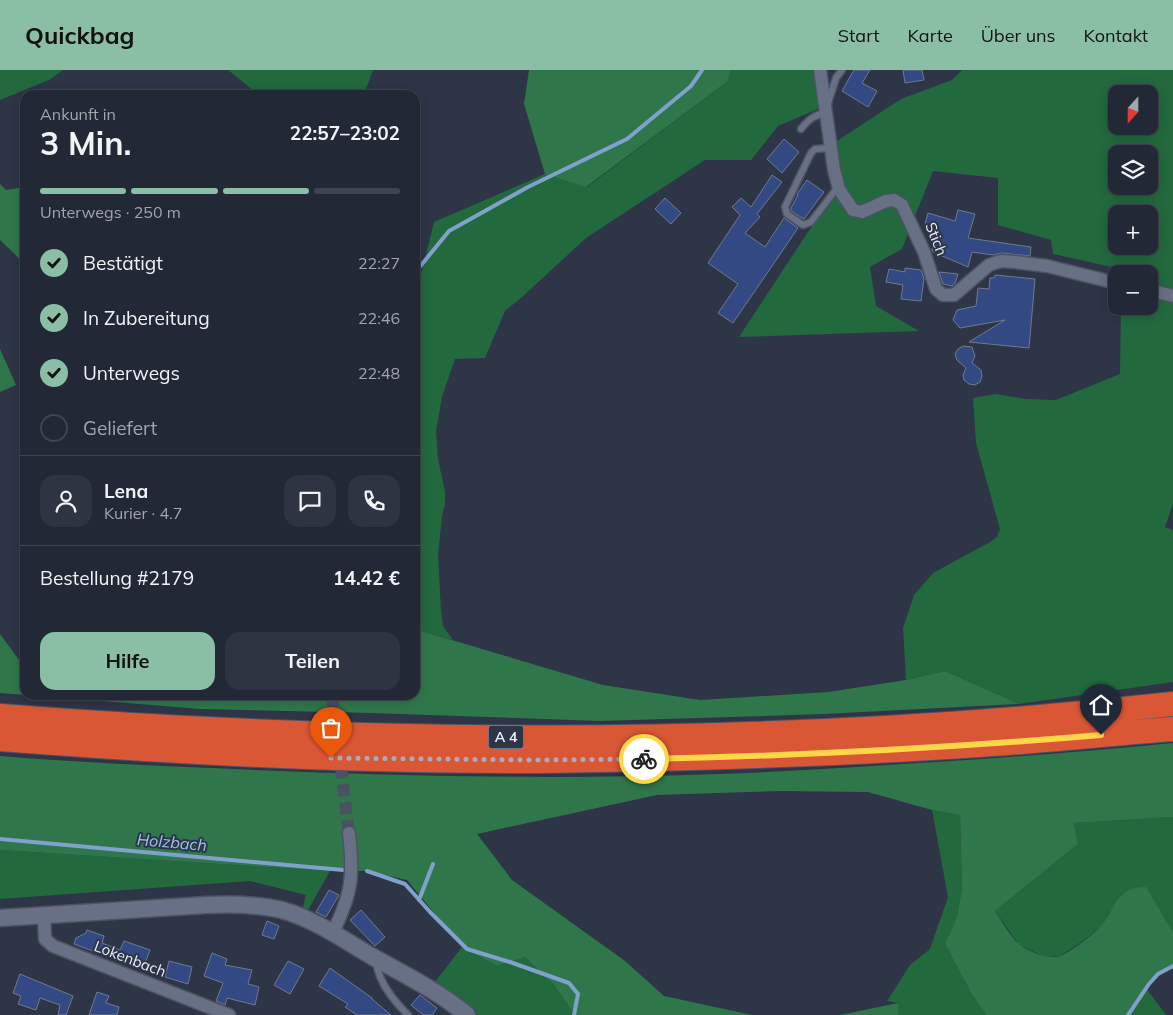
<!DOCTYPE html>
<html lang="de">
<head>
<meta charset="utf-8">
<style>
  :root { --surface:#222835; --page:#2e3441; --text:#f1f3f6; --muted:#a2a6ad; --line:#3f4450; --accent:#8abfa5 }
  body { margin:0; font-family:Mulish,sans-serif; background:var(--page); color:var(--text); height:100vh; display:flex; flex-direction:column; font-size:19px; white-space:nowrap }
  * { box-sizing:border-box; margin:0 }
  p { font-size:16px; color:var(--muted) }
  .icon { flex:none; width:28px; height:28px; fill:none; stroke:currentColor; stroke-width:2; stroke-linecap:round; stroke-linejoin:round }
  .map { position:relative; flex:1; overflow:hidden }
  .details { position:absolute; left:20px; top:20px; width:400px; height:610px; display:flex; flex-direction:column; background:var(--surface); border-radius:15px; box-shadow:0 2px 12px #0003,0 0 0 1px var(--line) }
  .details>* { flex:none }
  .needle { width:32px; rotate:201deg }
  .controls { position:absolute; left:1108px; top:15px; display:grid; gap:10px }
  .controls a { display:grid; place-items:center; width:50px; height:50px; border-radius:10px; background:var(--surface); box-shadow:0 2px 12px #0003,0 0 0 1px var(--line); font-size:25px }
  .pin { position:absolute; display:grid; place-items:center; width:42px; height:42px; color:#fff; margin:-51px -21px; border-radius:50% 50% 50% 0; rotate:-45deg; box-shadow:0 0 5px #0007 }
  .pin .icon { rotate:45deg }
  .courier { position:absolute; display:grid; place-items:center; width:50px; height:50px; margin:-25px; border:4px solid #ffd54a; border-radius:50%; background:#fff; color:#222; box-shadow:0 1px 6px #0007 }
  .summary em { font-style:normal; font-weight:700 }
  .summary div { display:flex; flex-direction:column-reverse }
  .summary { display:flex; align-items:center; justify-content:space-between; height:85px; padding:0 20px }
  h1 { font-size:32px; font-weight:700; line-height:38px }
  .bar { display:grid; grid-template-columns:repeat(4,1fr); gap:8px 5px; align-content:center; height:60px; padding:0 20px }
  .bar i { height:6px; border-radius:4px; background:var(--line) }
  .bar .selected { background:var(--accent) }
  .bar p { grid-column:span 4 }
  .line { display:flex; align-items:center; gap:12px; padding:0 20px; border-top:1px solid var(--line) }
  .line div { flex:1 }
  .round { display:grid; place-items:center; flex:none; width:52px; height:52px; border-radius:15px; background:var(--page) }
  ol { padding:0 20px; list-style:none }
  li { display:flex; align-items:center; gap:15px; height:55px }
  li p { margin-inline-start:auto }
  li .icon { padding:5px; border-radius:50%; background:var(--accent); color:#111; stroke-width:4 }
  li:last-child { color:var(--muted) }
  li i { width:28px; height:28px; border:2px solid var(--line); border-radius:50% }
  .action { display:flex; gap:10px; margin-top:auto; padding:10px 20px }
  .action a { flex:1; height:58px; border-radius:15px; background:var(--accent); color:#111; font-size:20px; font-weight:700; line-height:58px; text-align:center }
  .action a+a { background:var(--page); color:var(--text) }
  header { display:flex; align-items:center; gap:30px; box-sizing:border-box; height:70px; padding:0 25px; background:var(--accent); color:#111 }
  header strong { font-size:24px }
  nav { display:flex; gap:28px; margin-inline-start:auto; font-size:18px }
  .map>svg:first-child { display:block }
  .green { fill:#22693e; fill-rule:evenodd }
  .forest { fill:#2f774b }
  .lines { fill:none; stroke-linecap:round; stroke-linejoin:round }
  .stream { stroke:#7fa1cc; stroke-width:4 }
  .building { fill:#324983; stroke:#70798e }
  .minor-tunnel { stroke:#495162; stroke-width:12; stroke-dasharray:12 6; stroke-linecap:butt }
  .service-casing { stroke:#4d5261; stroke-width:9 }
  .minor-casing { stroke:#4d5261; stroke-width:15 }
  .tertiary-casing { stroke:#4d5261; stroke-width:19 }
  .motorway-casing { stroke:#4d5261; stroke-width:26 }
  .service { stroke:#677084; stroke-width:6 }
  .minor { stroke:#677084; stroke-width:12 }
  .tertiary { stroke:#677084; stroke-width:16 }
  .motorway { stroke:#d95735; stroke-width:24 }
  .done { stroke:#a7adba; stroke-width:5; stroke-dasharray:0 9 }
  .route { stroke:#ffd54a; stroke-width:6 }
  .labels { text-anchor:middle; stroke-width:4; stroke-linejoin:round; paint-order:stroke }
  .shield { fill:#2d3547; stroke:#b0b6c3; stroke-width:1 }
  .shield-label { font-size:14px; font-weight:bold; fill:#e8edf8 }
  .street-label { font-size:15px; fill:#e8edf8; stroke:#2d3547 }
  .water-label { font-size:16px; font-style:italic; fill:#9dc4f3; stroke:#2d3547 }
</style>
</head>
<body>
<header>
<strong>Quickbag</strong>
<nav><a>Start</a><a>Karte</a><a>Über uns</a><a>Kontakt</a></nav>
</header>
<div class="map">
<svg width="1173" height="945" viewBox="0 0 1173 945">
  <rect width="100%" height="100%" fill="#2d3547"/>
  <!-- green -->
  <path class="green" d="M0,0H63L49,10L0,30Z
    M228,0H373L364,25H259Z
    M731,0H817L822,34L818,39L778,56L751,90H705L586,168L521,228L505,241L485,288L455,289L442,327L436,361L438,389L445,421V434L442,446L438,485L441,541L443,556L453,570L415,559V229L434,152L545,104L587,117L728,11Z
    M962,0H1173V434L1165,457L1173,460V612L1019,634L945,601L906,610L903,558L914,525L933,503L990,472L997,467L1000,459L976,373L973,328L995,324L1026,329L1056,330L1120,304L1121,236H1149V204H1121V199L1053,184L1051,170L998,155V108L933,101L902,179L870,197L876,236L919,261L739,267L808,162L839,119L831,75L901,29L952,10ZM1116,24H1149V56H1116ZM1116,84H1149V116H1116ZM1116,144H1149V176H1116Z
    M932,740L960,745L962,819L957,846L945,874L971,923L986,945H898V933L887,931L910,895L930,879L948,827Z
    M1173,747V860L1122,824L1101,857L1080,873L1060,886L1045,887L1019,875L995,841L1078,774L1074,753Z
    M0,780L330,801L307,842L304,841L303,837L306,825L250,811L0,829Z
    M462,877L497,896L525,887L554,915L575,945H478L435,912Z
    M1146,918L1166,945H1126Z"/>
  <!-- forest -->
  <path class="forest" d="M529,0H731L728,11L586,117L545,104L524,34Z
    M0,114L6,120L25,117V194L0,170Z
    M0,279L16,315L0,322Z
    M415,559L603,615L700,630L828,622L906,610L945,601L1019,634L824,644L600,651L370,643L200,639L29,625H415Z
    M0,564L25,598V625L0,623Z
    M1173,673V747L1074,753L1078,774L995,841C1001,850 1012,869 1020,875C1030,882 1048,890 1060,886C1069,883 1094,864 1100,857C1118,837 1114,817 1146,817L1170,858L1173,860V896L1158,904L1126,945H986L971,923L945,874L957,846L962,819L960,745L932,740L868,722L781,721L657,725L477,764L512,810L625,891L664,926L752,945H575L554,915L525,887L497,896L462,877L407,810L367,801H330L0,780V686C71,692 141,695 212,698C381,706 551,710 720,704C802,701 885,695 967,690C1036,685 1104,680 1173,673Z
    M898,933V945H840Z"/>
  <g class="lines">
    <!-- stream -->
    <path class="stream" d="M23,147L25,149
      M415,212L418,199L449,161L528,117L627,69L691,16L702,0
      M0,769L343,800
      M367,801L405,814L430,842L467,879L510,892L569,913L578,924L574,945
      M419,830L433,794
      M1128,945L1149,914L1158,904L1173,896"/>
  </g>
  <!-- building -->
  <path class="building" d="M854,0H870L862,13L877,21L868,37L842,21Z
    M903,0H922L924,10L905,13Z
    M784,69L799,82L782,103L767,89Z
    M772,105L782,112L757,144L760,147L745,163L765,177L784,148L798,158L733,253L718,243L738,214L708,193L740,145L732,137L741,128L751,137Z
    M807,110L824,122L804,149L791,141V138L798,125L797,124Z
    M665,128L681,143L671,154L655,139Z
    M958,140L975,144L968,168L1031,177L1030,186L1002,183L993,185L972,182L968,197L933,182L932,179L935,171L931,170L936,157L925,154L928,143L955,151Z
    M905,198L921,200L924,209L921,231L901,229L903,215L886,212L889,199L905,202Z
    M939,202L958,204L955,213L952,216L943,214Z
    M995,205L1035,209L1029,278L969,272L1005,250L960,258L953,250L957,240L976,236L978,218L989,219L990,208H994Z
    M963,276L972,277L975,286L972,293L981,300L982,306L980,312L975,315L969,314L964,310L963,305L966,298L957,290L955,284L958,279Z
    M329,820L339,825L326,847L316,842Z
    M361,840L385,867L375,876L350,850Z
    M267,851L279,856L274,869L262,865Z
    M87,860L104,866L102,873L120,880L124,871L150,880L144,896L126,890L125,893L74,874L76,868L86,863Z
    M212,883L227,889L225,895L252,900L248,914L259,917L255,935L227,928L225,935L216,931L223,913L204,906Z
    M169,891L192,897L188,914L165,907Z
    M288,891L304,899L290,924L274,915Z
    M330,898L372,928V929L391,945H357L345,937L348,934L319,916Z
    M20,904L73,926L66,945H58L60,935L40,928L36,940L18,934L21,926L13,923Z
    M97,922L109,926L106,933L119,937L117,945H89Z
    M420,925L437,938L432,945H423L411,935Z"/>
  <g class="lines">
    <!-- minor-tunnel -->
    <path class="minor-tunnel" d="M332,625L349,763"/>
    <!-- service casing -->
    <g class="service-casing">
      <path id="service" d="M828,33L836,8L842,0
        M801,59C808,50 814,45 825,43
        M831,78L815,79L811,83L785,137L787,144L803,155L811,152L838,117
        M379,892L377,897C381,915 395,932 408,945"/>
    </g>
    <!-- minor casing -->
    <g class="minor-casing">
      <path id="minor" d="M820,0L834,100L839,119L853,140L862,142L886,131L894,130L902,135L924,182L936,219L943,225H954L989,195L1001,191L1015,192L1047,196L1116,213
        M1149,220L1173,226
        M44,845L45,869L53,876L229,945
        M332,864C352,824 354,806 349,763"/>
    </g>
    <!-- tertiary casing -->
    <g class="tertiary-casing">
      <path id="tertiary" d="M0,848L206,835C232,834 257,834 282,840C314,849 344,870 373,887C405,905 438,921 467,945"/>
    </g>
    <!-- motorway casing -->
    <g class="motorway-casing">
      <path id="motorway" d="M0,646C390,676 784,677 1173,634
        M0,669C180,683 362,692 542,691C698,689 853,684 1008,673C1063,669 1118,663 1173,659"/>
    </g>
    <!-- service -->
    <use href="#service" class="service"/>
    <!-- minor -->
    <use href="#minor" class="minor"/>
    <!-- tertiary -->
    <use href="#tertiary" class="tertiary"/>
    <!-- motorway -->
    <use href="#motorway" class="motorway"/>
  </g>
  <g class="lines">
    <!-- done -->
    <path class="done" d="M331,688L540,690L644,689"/>
    <!-- route -->
    <path class="route" d="M644,689C796,686 948,678 1101,665"/>
  </g>
  <g class="labels">
    <!-- shield labels -->
    <rect class="shield" x="488.5" y="655.5" width="35" height="23" rx="4"/>
    <g class="shield-label">
      <text x="506" y="672">A 4</text>
    </g>
    <!-- street labels -->
    <g class="street-label">
      <text transform="translate(936 169) rotate(68)" y="5">Stich</text>
      <text transform="translate(130 889) rotate(21)" y="5">Lokenbach</text>
    </g>
    <!-- water labels -->
    <g class="water-label">
      <text transform="translate(172 772) rotate(5)" y="6">Holzbach</text>
    </g>
  </g>
</svg>
<div class="controls">
<a><svg class="needle" viewBox="-14 -14 28 28"><path d="M0-13l5 13h-10z" fill="#e53935"/><path d="M0 13l5-13h-10z" fill="#a2a6ad"/></svg></a>
<a><svg class="icon" aria-label="layers" viewBox="0 0 24 24"><path d="M12 4l9 5-9 5-9-5zM3 14l9 5 9-5"/></svg></a>
<a>+</a>
<a>−</a>
</div>
<div class="pin" style="left:331px;top:688px;background:#ea580c"><svg class="icon" aria-label="bag" viewBox="0 0 24 24"><path d="M5 8h14l-1 12H6zM9 8a3 3 0 0 1 6 0"/></svg></div>
<div class="pin" style="left:1101px;top:665px;background:#1f2937"><svg class="icon" aria-label="home" viewBox="0 0 24 24"><path d="M3 11l9-7 9 7M6 9v11h12V9"/></svg></div>
<div class="courier" style="left:644px;top:689px"><svg class="icon" aria-label="bike" viewBox="0 0 24 24"><circle cx="6" cy="16" r="4"/><circle cx="18" cy="16" r="4"/><path d="M6 16l4-8h5l3 8M10 8l3 8H6M13 5h3"/></svg></div>
<section class="details">
<div class="summary"><div><h1>3 Min.</h1><p>Ankunft in</p></div><em>22:57–23:02</em></div>
<div class="bar"><i class="selected"></i><i class="selected"></i><i class="selected"></i><i></i><p>Unterwegs · 250 m</p></div>
<ol>
<li><svg class="icon" aria-label="check" viewBox="0 0 24 24"><path d="M5 12l5 5 9-10"/></svg>Bestätigt<p>22:27</p></li>
<li><svg class="icon" aria-label="check" viewBox="0 0 24 24"><path d="M5 12l5 5 9-10"/></svg>In Zubereitung<p>22:46</p></li>
<li><svg class="icon" aria-label="check" viewBox="0 0 24 24"><path d="M5 12l5 5 9-10"/></svg>Unterwegs<p>22:48</p></li>
<li><i></i>Geliefert</li>
</ol>
<div class="line" style="height:90px"><a class="round"><svg class="icon" aria-label="person" viewBox="0 0 24 24"><circle cx="12" cy="8" r="4"/><path d="M4 21q1-7 8-7t8 7"/></svg></a><div><b>Lena</b><p>Kurier · 4.7</p></div><a class="round"><svg class="icon" aria-label="chat" viewBox="0 0 24 24"><path d="M4 5h16v11H9l-5 4z"/></svg></a><a class="round"><svg class="icon" aria-label="phone" viewBox="0 0 24 24"><path d="M5 4h4l2 5-3 2q2 4 5 5l2-3 5 2v4C11 20 4 13 5 4z"/></svg></a></div>
<div class="line" style="height:65px"><div>Bestellung #2179</div><b>14.42 €</b></div>
<div class="action"><a>Hilfe</a><a>Teilen</a></div>
</section>
</div>
</body>
</html>
